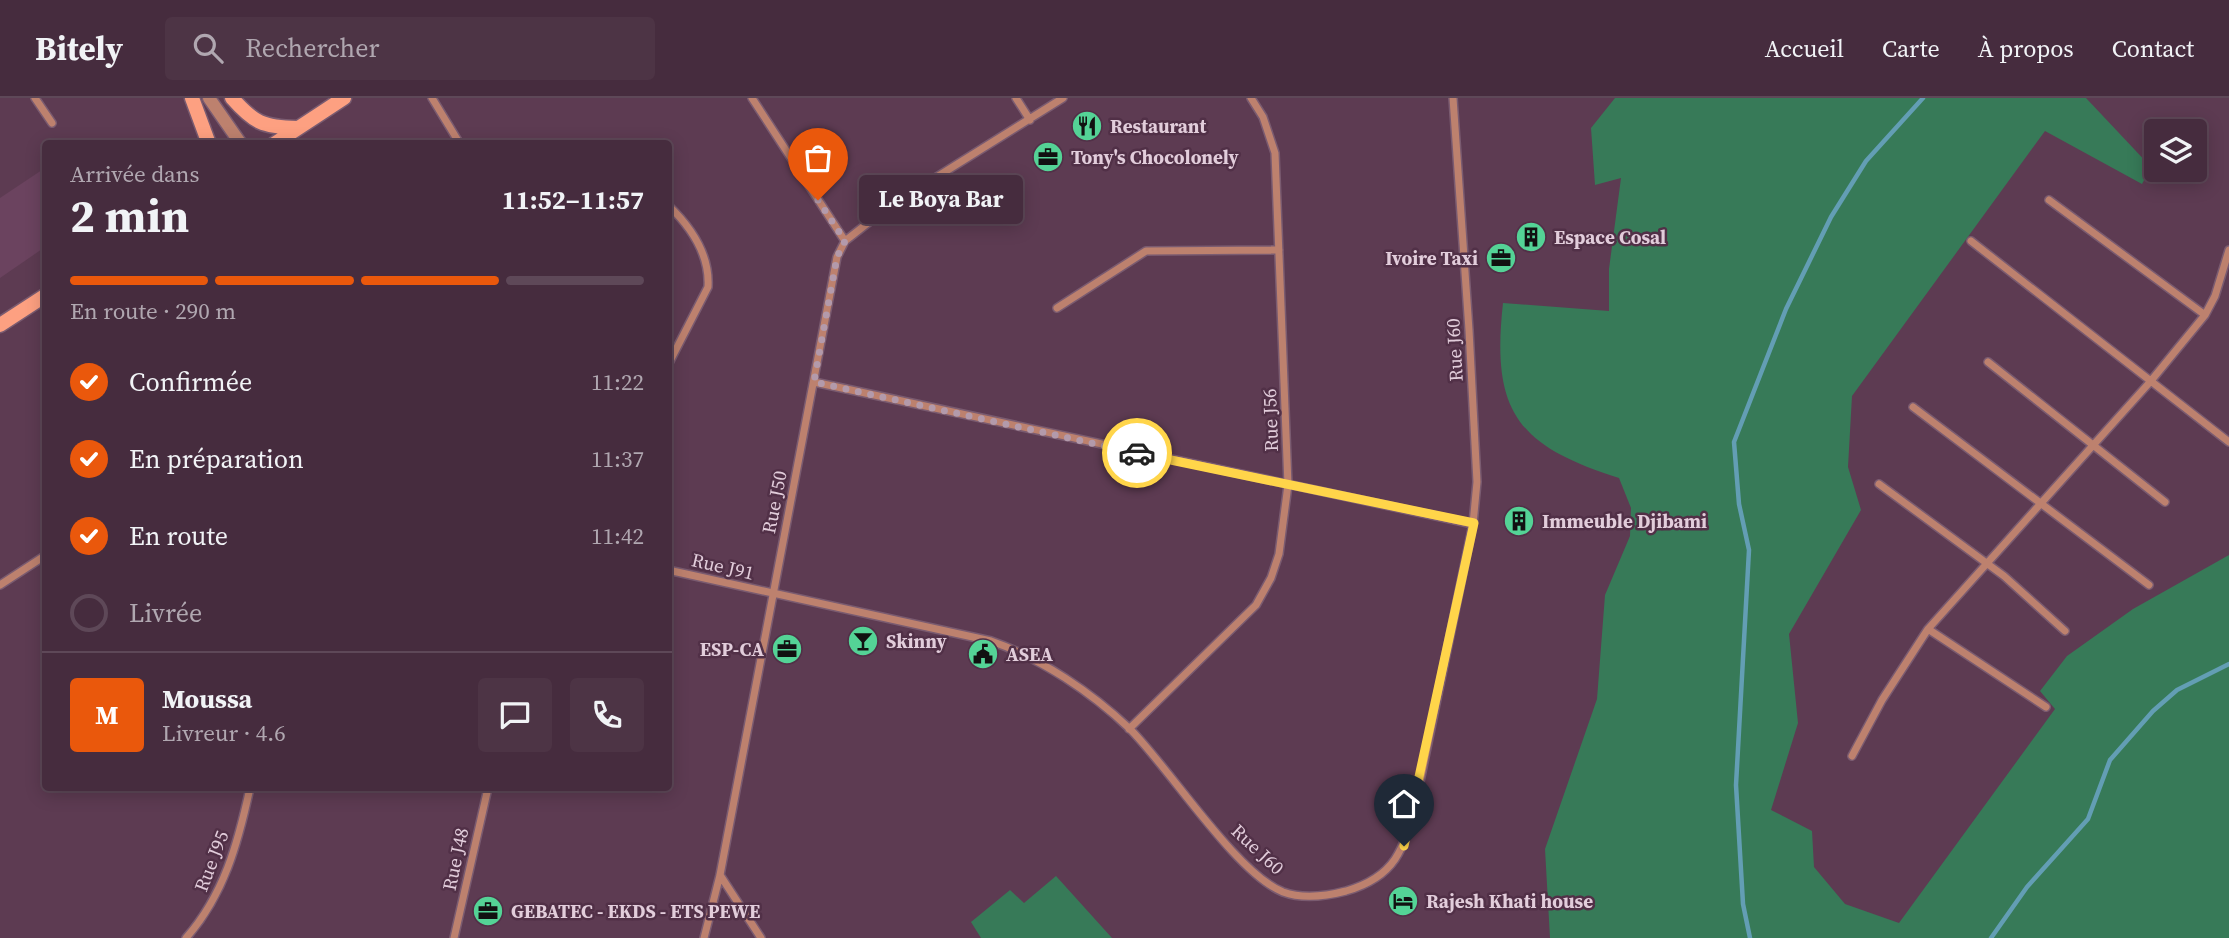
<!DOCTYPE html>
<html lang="fr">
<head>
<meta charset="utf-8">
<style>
  :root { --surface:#462c3e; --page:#4d3445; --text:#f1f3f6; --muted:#b0a7b0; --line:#5e4858; --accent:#ea580c }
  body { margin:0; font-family:"Source Serif 4",serif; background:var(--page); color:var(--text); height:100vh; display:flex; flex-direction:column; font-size:26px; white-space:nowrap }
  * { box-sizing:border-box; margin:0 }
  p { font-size:23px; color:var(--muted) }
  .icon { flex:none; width:38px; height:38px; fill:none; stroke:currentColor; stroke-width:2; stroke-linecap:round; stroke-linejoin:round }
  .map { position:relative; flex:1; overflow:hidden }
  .side { position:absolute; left:42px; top:42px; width:630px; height:651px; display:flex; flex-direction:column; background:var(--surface); border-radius:7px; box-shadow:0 4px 18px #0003,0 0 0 2px var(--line) }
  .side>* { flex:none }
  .controls { position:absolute; left:2144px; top:21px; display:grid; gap:14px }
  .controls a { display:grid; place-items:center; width:63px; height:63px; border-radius:7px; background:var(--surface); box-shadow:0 4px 18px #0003,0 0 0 2px var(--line); font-size:35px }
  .pin { position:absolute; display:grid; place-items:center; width:60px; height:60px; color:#fff; margin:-72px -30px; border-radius:50% 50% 50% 0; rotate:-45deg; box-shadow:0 0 7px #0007 }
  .pin .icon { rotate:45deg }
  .courier { position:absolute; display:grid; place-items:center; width:70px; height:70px; margin:-35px; border:5px solid #ffd54a; border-radius:50%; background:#fff; color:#222; box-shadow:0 2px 9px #0007 }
  .bubble { position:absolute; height:49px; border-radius:7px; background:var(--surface); box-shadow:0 4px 18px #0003,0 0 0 2px var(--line); font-size:23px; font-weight:700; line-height:49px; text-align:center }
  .overview em { font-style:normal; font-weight:700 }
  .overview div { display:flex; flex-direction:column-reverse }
  .overview { display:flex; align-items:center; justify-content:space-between; height:119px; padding:0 28px }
  h1 { font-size:46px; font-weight:700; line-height:52px }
  .bar { display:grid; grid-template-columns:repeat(4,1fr); gap:10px 7px; align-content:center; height:84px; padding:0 28px }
  .bar i { height:9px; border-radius:5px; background:var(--line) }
  .bar .on { background:var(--accent) }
  .bar p { grid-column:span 4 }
  .line { display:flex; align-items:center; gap:18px; padding:0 28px; border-top:2px solid var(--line) }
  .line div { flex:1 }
  .round { display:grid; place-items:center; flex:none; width:74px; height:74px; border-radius:7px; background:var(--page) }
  ol { padding:0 28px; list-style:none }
  li { display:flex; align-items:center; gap:21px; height:77px }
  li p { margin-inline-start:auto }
  li .icon { padding:7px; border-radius:50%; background:var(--accent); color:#fff; stroke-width:4 }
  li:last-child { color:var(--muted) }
  li i { width:38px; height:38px; border:4px solid var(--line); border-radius:50% }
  header { display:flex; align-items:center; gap:42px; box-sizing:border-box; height:98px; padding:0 35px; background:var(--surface); border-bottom:2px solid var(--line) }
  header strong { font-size:33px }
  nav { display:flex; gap:38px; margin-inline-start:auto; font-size:24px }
  .search { width:490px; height:63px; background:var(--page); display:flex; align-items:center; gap:18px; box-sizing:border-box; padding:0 24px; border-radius:7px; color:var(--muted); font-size:26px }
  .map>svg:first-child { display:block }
  .built { fill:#6b435f }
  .green { fill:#377a58 }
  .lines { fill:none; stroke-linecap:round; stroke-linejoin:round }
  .stream { stroke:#639eb4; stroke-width:4.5 }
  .minor-casing { stroke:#7a5b70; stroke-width:10 }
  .tertiary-casing { stroke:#7a5b70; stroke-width:15 }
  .secondary-casing { stroke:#7a5b70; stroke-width:17 }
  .minor { stroke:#bd816e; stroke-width:7 }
  .tertiary { stroke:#bd816e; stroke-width:12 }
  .secondary { stroke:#fda081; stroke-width:14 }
  .done { stroke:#b39aab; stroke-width:7; stroke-dasharray:0 12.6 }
  .route { stroke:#ffd54a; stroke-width:9 }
  .labels { text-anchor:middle; stroke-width:5; stroke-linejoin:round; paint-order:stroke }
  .poi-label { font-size:19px; font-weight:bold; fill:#e2cddb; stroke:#513047; text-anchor:start }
  .street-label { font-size:19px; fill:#e2cddb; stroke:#513047 }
</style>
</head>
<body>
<header>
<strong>Bitely</strong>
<div class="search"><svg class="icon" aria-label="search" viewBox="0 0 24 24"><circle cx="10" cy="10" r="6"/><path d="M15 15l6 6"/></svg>Rechercher</div>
<nav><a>Accueil</a><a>Carte</a><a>À propos</a><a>Contact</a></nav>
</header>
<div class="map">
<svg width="2229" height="840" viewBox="0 0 2229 840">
  <rect width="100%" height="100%" fill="#5d3b52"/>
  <!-- built -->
  <path class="built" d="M45,70V149L0,180V100Z"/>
  <!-- green -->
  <path class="green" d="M1615,0H2086L2151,69L2142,86L2045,33L1852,298L1848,369L1861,412L1789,536L1798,625L1771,712L1812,733L1814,769L1845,806L1899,825L2055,611L2040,593L2067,558L2133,511L2229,457V840H1550L1545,751L1597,601L1605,497L1630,438L1631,410L1619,380C1517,348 1491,313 1503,205L1609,213V171L1621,80L1595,87L1591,30Z
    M1056,778L1112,840H981L971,824L1010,792L1024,805Z"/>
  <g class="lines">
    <!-- stream -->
    <path class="stream" d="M1750,840L1743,806L1736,687L1749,452L1739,406L1734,344L1786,211L1831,119L1866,63L1923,0
      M1991,840L2027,789L2088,721L2110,662L2153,613L2177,592L2229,566"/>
    <!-- minor casing -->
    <g class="minor-casing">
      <path id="minor" d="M35,0L52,25
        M432,0L460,46
        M752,0L845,143
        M1016,0L1030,22
        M2049,102L2205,217
        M668,107C691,129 710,157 708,189L668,267
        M1971,143L2229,344
        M1057,210L1146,153L1279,152
        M1988,264L2165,404
        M814,284L1473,426
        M1913,309L2149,487
        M1879,386L2004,478L2065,533
        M668,472L991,543C1042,561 1091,594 1130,631C1170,671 1236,775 1283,794C1302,801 1327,798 1346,793C1398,778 1404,749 1416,703L1473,426L1477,384L1469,232L1453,0
        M0,487L46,457
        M1928,531L2046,609
        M1129,631L1256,507L1271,480L1279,456L1288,387L1275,55L1263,19L1251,0
        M1852,658L1882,602L1928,531L2150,284L2205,217L2215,198L2229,152
        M720,777L761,840
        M186,840C224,797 238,745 250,690
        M454,840L488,690
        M704,840L720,777L837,159L845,143L887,110L1063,0"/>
    </g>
    <!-- tertiary casing -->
    <g class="tertiary-casing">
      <path id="tertiary" d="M209,0L241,46"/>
    </g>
    <!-- secondary casing -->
    <g class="secondary-casing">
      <path id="secondary" d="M192,0L209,46
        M232,0C254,25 263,29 297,30
        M274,46L344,0
        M0,227L46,197"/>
    </g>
    <!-- minor -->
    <use href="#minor" class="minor"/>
    <!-- tertiary -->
    <use href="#tertiary" class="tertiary"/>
    <!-- secondary -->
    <use href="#secondary" class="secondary"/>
  </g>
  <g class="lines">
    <!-- done -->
    <path class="done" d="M818,102L845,143L837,159L814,284L1137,355"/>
    <!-- route -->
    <path class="route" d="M1137,355L1474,425L1404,748"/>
  </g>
  <!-- icons -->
  <defs>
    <g id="restaurant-disc" transform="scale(1.575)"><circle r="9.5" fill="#54d396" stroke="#513047"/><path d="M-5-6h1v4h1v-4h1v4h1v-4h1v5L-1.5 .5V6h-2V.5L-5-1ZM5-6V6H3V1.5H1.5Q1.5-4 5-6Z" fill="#111"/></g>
    <g id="office-disc" transform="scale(1.575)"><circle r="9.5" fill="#54d396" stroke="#513047"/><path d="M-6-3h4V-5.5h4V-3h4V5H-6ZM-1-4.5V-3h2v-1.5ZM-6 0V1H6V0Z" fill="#111"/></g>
    <g id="building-disc" transform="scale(1.575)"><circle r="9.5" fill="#54d396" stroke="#513047"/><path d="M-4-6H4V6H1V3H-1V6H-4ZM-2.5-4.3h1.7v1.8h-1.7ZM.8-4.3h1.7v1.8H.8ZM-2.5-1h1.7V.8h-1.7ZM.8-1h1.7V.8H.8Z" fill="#111"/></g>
    <g id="bar-disc" transform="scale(1.575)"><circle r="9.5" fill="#54d396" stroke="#513047"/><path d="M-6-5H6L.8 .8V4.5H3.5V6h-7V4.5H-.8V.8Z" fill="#111"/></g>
    <g id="civic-disc" transform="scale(1.575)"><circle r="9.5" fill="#54d396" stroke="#513047"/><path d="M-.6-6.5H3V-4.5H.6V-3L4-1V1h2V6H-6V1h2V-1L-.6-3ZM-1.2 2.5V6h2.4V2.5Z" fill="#111"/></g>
    <g id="hotel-disc" transform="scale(1.575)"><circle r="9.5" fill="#54d396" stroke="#513047"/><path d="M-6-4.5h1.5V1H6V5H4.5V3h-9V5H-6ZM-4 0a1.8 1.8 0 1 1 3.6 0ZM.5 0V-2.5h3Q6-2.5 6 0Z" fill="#111"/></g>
  </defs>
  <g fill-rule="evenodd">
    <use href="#restaurant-disc" x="1087" y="28"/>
    <use href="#office-disc" x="1048" y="59"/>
    <use href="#building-disc" x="1531" y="139"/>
    <use href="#office-disc" x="1501" y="160"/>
    <use href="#building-disc" x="1519" y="423"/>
    <use href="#bar-disc" x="863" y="543"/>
    <use href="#office-disc" x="787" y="551"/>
    <use href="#civic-disc" x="983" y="556"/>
    <use href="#hotel-disc" x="1403" y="803"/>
    <use href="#office-disc" x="488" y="813"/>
  </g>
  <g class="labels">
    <!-- poi labels -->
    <g class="poi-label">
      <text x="1110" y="35">Restaurant</text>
      <text x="1071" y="66">Tony's Chocolonely</text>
      <text x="1554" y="146">Espace Cosal</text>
      <text x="1478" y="167" text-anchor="end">Ivoire Taxi</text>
      <text x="1542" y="430">Immeuble Djibami</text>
      <text x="886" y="550">Skinny</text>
      <text x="764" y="558" text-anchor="end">ESP-CA</text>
      <text x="1006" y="563">ASEA</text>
      <text x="1426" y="810">Rajesh Khati house</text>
      <text x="511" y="820">GEBATEC - EKDS - ETS PEWE</text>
    </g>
    <!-- street labels -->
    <g class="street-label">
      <text transform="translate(1454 252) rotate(-93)" y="7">Rue J60</text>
      <text transform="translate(1270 322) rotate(-92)" y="7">Rue J56</text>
      <text transform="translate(774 404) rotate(-79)" y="7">Rue J50</text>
      <text transform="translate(723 468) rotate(13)" y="7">Rue J91</text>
      <text transform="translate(1258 751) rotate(43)" y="7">Rue J60</text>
      <text transform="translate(455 761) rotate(-78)" y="7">Rue J48</text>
      <text transform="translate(211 763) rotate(-69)" y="7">Rue J95</text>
    </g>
  </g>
</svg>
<div class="controls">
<a><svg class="icon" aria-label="layers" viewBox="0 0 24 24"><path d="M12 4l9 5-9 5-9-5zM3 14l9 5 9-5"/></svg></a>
</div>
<div class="pin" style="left:818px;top:102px;background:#ea580c"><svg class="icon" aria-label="bag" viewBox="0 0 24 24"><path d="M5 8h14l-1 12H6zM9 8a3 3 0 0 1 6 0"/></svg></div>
<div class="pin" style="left:1404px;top:748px;background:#1f2937"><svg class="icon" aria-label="home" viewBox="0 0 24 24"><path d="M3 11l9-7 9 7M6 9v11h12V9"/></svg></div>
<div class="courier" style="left:1137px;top:355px"><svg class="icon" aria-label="car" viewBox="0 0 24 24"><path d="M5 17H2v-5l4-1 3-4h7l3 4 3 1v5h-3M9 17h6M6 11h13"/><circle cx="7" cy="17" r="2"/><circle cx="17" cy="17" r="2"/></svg></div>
<div class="bubble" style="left:859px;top:77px;width:164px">Le Boya Bar</div>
<section class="side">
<div class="overview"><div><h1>2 min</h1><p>Arrivée dans</p></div><em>11:52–11:57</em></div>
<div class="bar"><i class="on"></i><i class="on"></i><i class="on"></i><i></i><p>En route · 290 m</p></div>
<ol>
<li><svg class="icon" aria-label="check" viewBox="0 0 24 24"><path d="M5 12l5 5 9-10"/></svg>Confirmée<p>11:22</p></li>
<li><svg class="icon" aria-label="check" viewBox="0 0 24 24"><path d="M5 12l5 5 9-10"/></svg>En préparation<p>11:37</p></li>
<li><svg class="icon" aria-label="check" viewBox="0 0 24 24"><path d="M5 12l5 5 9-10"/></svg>En route<p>11:42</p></li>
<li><i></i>Livrée</li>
</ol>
<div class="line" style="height:126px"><b class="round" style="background:var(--accent);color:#fff">M</b><div><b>Moussa</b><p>Livreur · 4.6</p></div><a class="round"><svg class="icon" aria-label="chat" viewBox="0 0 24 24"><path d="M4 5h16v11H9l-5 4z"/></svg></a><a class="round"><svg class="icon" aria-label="phone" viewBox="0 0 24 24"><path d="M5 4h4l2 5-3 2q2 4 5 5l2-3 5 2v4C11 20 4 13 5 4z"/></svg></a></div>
</section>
</div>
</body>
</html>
